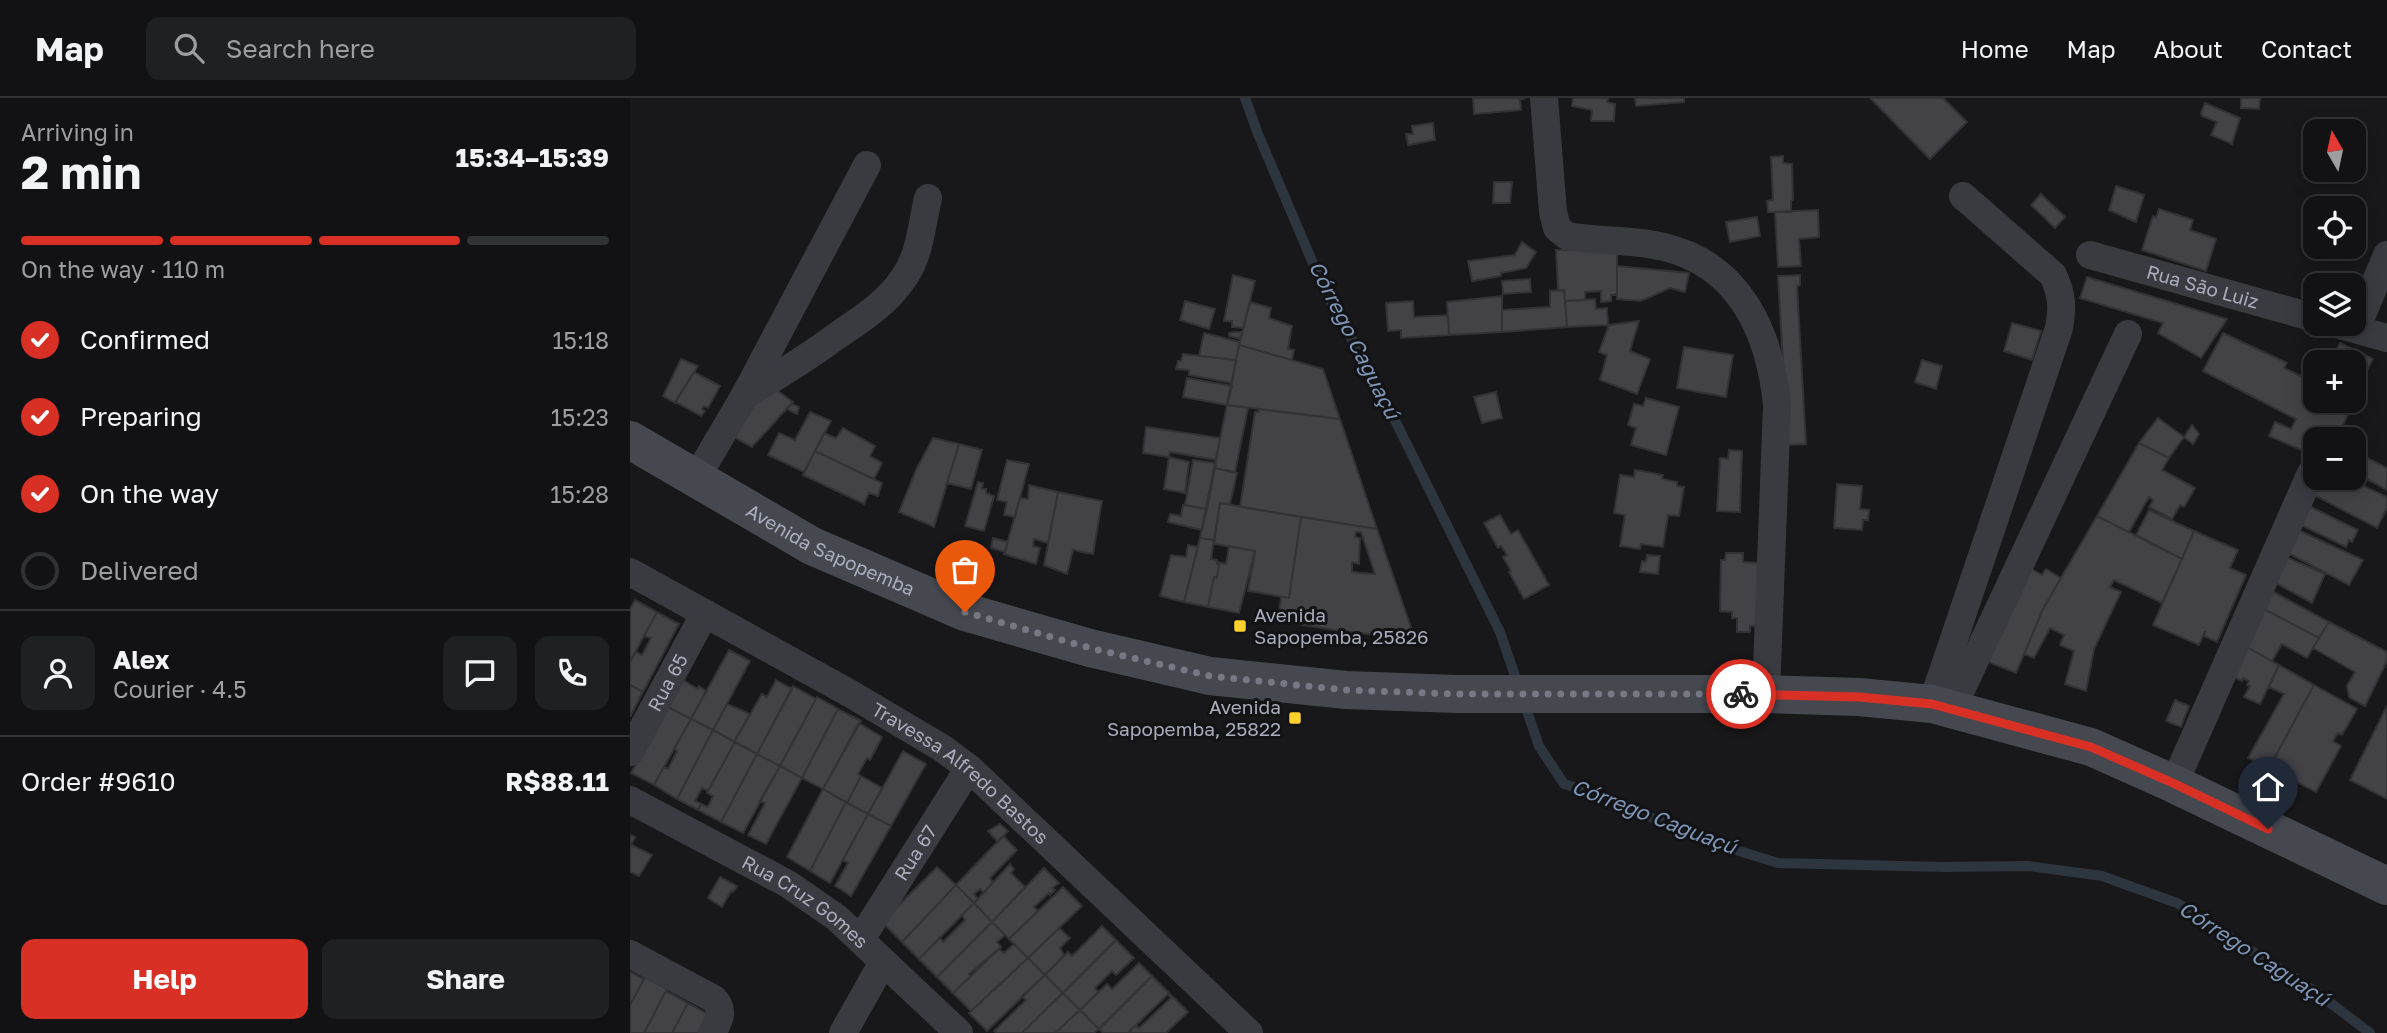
<!DOCTYPE html>
<html lang="en">
<head>
<meta charset="utf-8">
<style>
  :root { --surface:#121214; --page:#1f2022; --text:#f1f3f6; --muted:#9c9ea0; --line:#313234; --accent:#d93025 }
  body { margin:0; font-family:"Golos Text",sans-serif; background:var(--page); color:var(--text); height:100vh; display:flex; flex-direction:column; font-size:26px; white-space:nowrap }
  * { box-sizing:border-box; margin:0 }
  p { font-size:23px; color:var(--muted) }
  .icon { flex:none; width:38px; height:38px; fill:none; stroke:currentColor; stroke-width:2; stroke-linecap:round; stroke-linejoin:round }
  .map { position:relative; flex:1; overflow:hidden }
  .panel { display:flex; flex-direction:column; background:var(--surface); width:630px }
  .panel>* { flex:none }
  .needle { width:46px; rotate:351deg }
  .buttons { position:absolute; left:1673px; top:21px; display:grid; gap:14px }
  .buttons a { display:grid; place-items:center; width:63px; height:63px; border-radius:14px; background:var(--surface); box-shadow:0 4px 18px #0003,0 0 0 2px var(--line); font-size:35px }
  .pin { position:absolute; display:grid; place-items:center; width:60px; height:60px; color:#fff; margin:-72px -30px; border-radius:50% 50% 50% 0; rotate:-45deg; box-shadow:0 0 7px #0007 }
  .pin .icon { rotate:45deg }
  .courier { position:absolute; display:grid; place-items:center; width:70px; height:70px; margin:-35px; border:5px solid #d93025; border-radius:50%; background:#fff; color:#222; box-shadow:0 2px 9px #0007 }
  .headline em { font-style:normal; font-weight:700 }
  .headline div { display:flex; flex-direction:column-reverse }
  .headline { display:flex; align-items:center; justify-content:space-between; height:119px; padding:0 21px }
  h1 { font-size:46px; font-weight:700; line-height:52px }
  .bar { display:grid; grid-template-columns:repeat(4,1fr); gap:10px 7px; align-content:center; height:84px; padding:0 21px }
  .bar i { height:9px; border-radius:5px; background:var(--line) }
  .bar .active { background:var(--accent) }
  .bar p { grid-column:span 4 }
  .line { display:flex; align-items:center; gap:18px; padding:0 21px; border-top:2px solid var(--line) }
  .line div { flex:1 }
  .round { display:grid; place-items:center; flex:none; width:74px; height:74px; border-radius:14px; background:var(--page) }
  ol { padding:0 21px; list-style:none }
  li { display:flex; align-items:center; gap:21px; height:77px }
  li p { margin-inline-start:auto }
  li .icon { padding:7px; border-radius:50%; background:var(--accent); color:#fff; stroke-width:4 }
  li:last-child { color:var(--muted) }
  li i { width:38px; height:38px; border:4px solid var(--line); border-radius:50% }
  .primary-button { display:flex; gap:14px; margin-top:auto; padding:14px 21px }
  .primary-button a { flex:1; height:80px; border-radius:14px; background:var(--accent); color:#fff; font-size:28px; font-weight:700; line-height:80px; text-align:center }
  .primary-button a+a { background:var(--page); color:var(--text) }
  header { display:flex; align-items:center; gap:42px; box-sizing:border-box; height:98px; padding:0 35px; background:var(--surface); border-bottom:2px solid var(--line) }
  header strong { font-size:33px }
  nav { display:flex; gap:38px; margin-inline-start:auto; font-size:24px }
  .search { width:490px; height:63px; background:var(--page); display:flex; align-items:center; gap:18px; box-sizing:border-box; padding:0 24px; border-radius:14px; color:var(--muted); font-size:26px }
  main { display:flex; flex:1; min-height:0 }
  .map>svg:first-child { display:block }
  .lines { fill:none; stroke-linecap:round; stroke-linejoin:round }
  .stream { stroke:#2d353f; stroke-width:10 }
  .building { fill:#424247; stroke:#323236; stroke-width:2; fill-rule:evenodd }
  .minor { stroke:#3a3b41; stroke-width:28 }
  .secondary { stroke:#464850; stroke-width:38 }
  .done { stroke:#767983; stroke-width:7; stroke-dasharray:0 12.6 }
  .route { stroke:#d93025; stroke-width:9 }
  .poi-dot { fill:#fed02c; stroke:#131315; stroke-width:2.5 }
  .labels { text-anchor:middle; stroke-width:6; stroke-linejoin:round; paint-order:stroke }
  .street-label { font-size:19px; fill:#a9adbb; stroke:#131315 }
  .poi-label { font-size:19px; fill:#a9adbb; stroke:#131315; text-anchor:start }
  .water-label { font-size:21px; font-style:italic; fill:#7e96b8; stroke:#131315 }
</style>
</head>
<body>
<header>
<strong>Map</strong>
<div class="search"><svg class="icon" aria-label="search" viewBox="0 0 24 24"><circle cx="10" cy="10" r="6"/><path d="M15 15l6 6"/></svg>Search here</div>
<nav><a>Home</a><a>Map</a><a>About</a><a>Contact</a></nav>
</header>
<main>
<section class="panel">
<div class="headline"><div><h1>2 min</h1><p>Arriving in</p></div><em>15:34–15:39</em></div>
<div class="bar"><i class="active"></i><i class="active"></i><i class="active"></i><i></i><p>On the way · 110 m</p></div>
<ol>
<li><svg class="icon" aria-label="check" viewBox="0 0 24 24"><path d="M5 12l5 5 9-10"/></svg>Confirmed<p>15:18</p></li>
<li><svg class="icon" aria-label="check" viewBox="0 0 24 24"><path d="M5 12l5 5 9-10"/></svg>Preparing<p>15:23</p></li>
<li><svg class="icon" aria-label="check" viewBox="0 0 24 24"><path d="M5 12l5 5 9-10"/></svg>On the way<p>15:28</p></li>
<li><i></i>Delivered</li>
</ol>
<div class="line" style="height:126px"><a class="round"><svg class="icon" aria-label="person" viewBox="0 0 24 24"><circle cx="12" cy="8" r="4"/><path d="M4 21q1-7 8-7t8 7"/></svg></a><div><b>Alex</b><p>Courier · 4.5</p></div><a class="round"><svg class="icon" aria-label="chat" viewBox="0 0 24 24"><path d="M4 5h16v11H9l-5 4z"/></svg></a><a class="round"><svg class="icon" aria-label="phone" viewBox="0 0 24 24"><path d="M5 4h4l2 5-3 2q2 4 5 5l2-3 5 2v4C11 20 4 13 5 4z"/></svg></a></div>
<div class="line" style="height:91px"><div>Order #9610</div><b>R$88.11</b></div>
<div class="primary-button"><a>Help</a><a>Share</a></div>
</section>
<div class="map">
<svg width="1757" height="935" viewBox="0 0 1757 935">
  <rect width="100%" height="100%" fill="#18181a"/>
  <g class="lines">
    <!-- stream -->
    <path class="stream" d="M615,0L628,36L696,196L745,282L870,534L909,648L934,686L985,702L1031,724L1090,747L1148,765L1314,769L1398,768L1472,778L1547,805L1686,894L1740,935"/>
  </g>
  <!-- building -->
  <path class="building" d="M843,0H894V1H890L891,12L844,16Z
    M943,0H978L977,4L985,6L984,23H961L962,12L942,8Z
    M1005,0H1054V4L1006,8Z
    M1240,0H1313L1337,24L1300,61Z
    M1611,0H1630L1629,11L1611,10Z
    M1575,5L1610,20L1602,46L1581,37L1587,24L1572,18L1571,15Z
    M803,25L805,42L778,47L776,36H783L782,28Z
    M1153,58V65L1162,66L1163,102L1161,103V114H1138L1137,103L1143,102L1141,59Z
    M864,84H882L880,105H863Z
    M1486,88L1514,97L1506,124L1479,112Z
    M1411,96L1435,119L1425,130L1401,107Z
    M1529,111L1563,122L1560,132L1586,141L1576,173L1512,152L1523,118L1526,120Z
    M1188,112L1189,139L1169,141L1171,168L1148,169L1145,114Z
    M1127,119L1130,138L1100,144L1096,124Z
    M892,144L906,154L896,170L871,175V178L842,183L838,163L885,157Z
    M987,151V196L981,197V203L971,204V193L955,194V202L935,203L934,192H928L926,152Z
    M987,168L1059,175L1055,194L1040,190L1011,203L987,201Z
    M603,177L625,183L613,230L602,229V223H594Z
    M1170,177V187L1167,188L1176,346L1156,347V318L1148,178Z
    M1457,179L1597,221L1571,260L1528,235L1533,225L1450,200Z
    M900,181L901,194L873,196L872,183Z
    M934,192L937,229L872,234V212L920,209V193Z
    M872,198V234L819,237L817,204Z
    M965,201L966,211L977,210L978,227L937,229L935,203Z
    M555,203L585,211L579,231L550,222Z
    M783,203L784,219L818,217L819,237L771,240V232L758,233L756,205Z
    M620,204L641,210L639,220L662,228L658,251L664,252L662,262L609,247Z
    M1009,223L1000,253L1020,261L1007,296L970,282L977,257L969,254L979,227Z
    M1382,225L1411,233L1402,262L1374,253Z
    M604,234H612L610,241L599,238V235Z
    M574,235L610,244L606,262L569,258Z
    M1593,235L1657,265L1654,270L1685,285V303L1723,305L1707,341H1685V358L1639,338L1645,324L1661,331L1666,321L1573,273Z
    M1710,245L1743,261L1733,279L1724,274V264L1701,262Z
    M609,247L693,271L710,321L597,307Z
    M1054,249L1103,257L1096,299L1047,290Z
    M553,256L606,262L602,285L559,277V272L546,271L548,263H551Z
    M51,261L68,268L45,305L33,298Z
    M1292,262L1312,268L1306,291L1285,284Z
    M64,274L90,288L78,310L74,308L72,311L75,313L71,318L45,304Z
    M557,280L602,288L597,307L553,299Z
    M141,288L163,304L122,349L98,336Z
    M866,294L872,320L852,325L844,299Z
    M1016,300L1049,309L1036,357L1001,347L1006,330L998,327L1004,306L1013,308Z
    M162,306L169,309L167,316L157,311Z
    M597,307L618,310L605,374L584,370Z
    M628,311L710,321L747,431L610,409L625,314H629Z
    M180,314L201,323L174,374L138,357L149,335L165,342Z
    M1528,320L1554,339L1539,360L1509,345Z
    M1562,327L1569,336L1563,346L1554,339Z
    M516,329L590,340L586,362L540,354L539,359L513,355Z
    M213,330L245,348L240,358L252,365L244,381L185,353L194,335L206,340Z
    M303,340L329,346L304,429L269,414L286,372Z
    M1509,345L1539,360L1532,372L1565,390L1554,409L1550,407L1542,421L1519,409L1523,402L1519,399L1499,434L1467,418Z
    M329,346L352,352L341,391L317,385Z
    M1099,352L1112,353L1110,414L1087,413L1090,360L1098,361Z
    M185,353L252,385L248,398L239,395L234,406L173,377Z
    M1724,353L1757,370V392L1733,379L1731,384L1724,380Z
    M539,359L559,364L555,395L534,391Z
    M377,362L399,366L385,419L374,417L377,404L367,402Z
    M563,362L586,365L577,411L555,407Z
    M584,370L607,375L600,406L590,405L584,442L570,440Z
    M1005,372L1033,377L1032,381L1047,384V388L1054,389L1049,418L1038,417L1033,449L1011,446L1010,451L990,448L995,417L984,415L990,377L1004,379Z
    M1691,380L1708,383L1710,380H1717L1757,399V410L1747,430L1684,397Z
    M348,384L353,385L352,391H356V395L364,398L354,433L335,428Z
    M1207,386L1232,388L1230,411L1239,412L1238,422H1233L1232,432L1204,430Z
    M399,387L428,394L418,445L404,441L403,448L410,450L406,466L374,456L390,400L398,401Z
    M428,394L472,403L463,456L443,452L437,476L414,467Z
    M590,405L671,419L659,500L618,493L625,453L584,446Z
    M553,407L577,411L572,432L538,424L540,416L551,418Z
    M1679,408L1728,432L1722,444L1719,442L1716,449L1671,427Z
    M1519,412L1564,433L1552,461L1506,437Z
    M870,417L881,436L888,432L919,487L894,501L879,474L881,473L873,459L877,457L871,448L868,450L854,425Z
    M1467,418L1552,461L1532,505L1484,482L1480,489L1491,494L1464,551L1456,593L1435,586L1444,553L1430,547L1434,537L1420,530L1404,560L1394,556L1413,511Z
    M671,419L747,431L785,541L710,533L648,523L651,499L659,500ZM726,434H731L745,476L722,474V464L729,466L730,440L725,439Z
    M1668,432L1733,462L1719,487L1658,455Z
    M1564,433L1608,452L1600,470L1616,477L1587,544L1574,538L1575,533L1569,547L1523,527Z
    M363,440L378,444L375,454L361,450Z
    M570,440L584,442L581,461L587,462V466L589,467L587,480L584,479L578,509L554,504Z
    M558,447L568,449L554,504L530,498L541,457L556,459Z
    M599,448L625,453L609,515L578,509L584,479L587,480L589,467L587,464L596,466Z
    M1096,455H1113V464L1131,465L1128,528H1120V534H1107V520H1102V514L1090,513L1091,462H1095Z
    M1017,457L1030,458L1028,476L1010,474L1012,463L1016,464Z
    M1656,459L1695,476L1682,505L1644,484Z
    M1395,467L1412,477L1416,471L1431,480L1413,511L1386,575L1356,563Z
    M1640,492L1699,524L1689,540L1632,510Z
    M5,502L27,514L0,564V511Z
    M1632,510L1689,540L1677,560L1652,546L1642,563L1615,548Z
    M27,514L49,526L13,594L0,587V564L6,554L12,557L21,540L14,538Z
    M1699,524L1757,554V563L1735,608L1719,599L1717,588L1725,574L1683,550Z
    M1615,548L1649,567L1630,606L1614,599L1620,588L1617,587L1619,583L1613,580L1612,583L1601,578Z
    M99,552L120,563L83,632L61,621Z
    M1649,567L1684,587L1639,670L1618,660L1654,596L1639,589Z
    M53,582L68,591L69,588L76,593L61,621L38,609Z
    M146,582L162,591L127,656L104,644L132,596L137,599Z
    M0,587L13,594L0,619Z
    M1684,587L1727,611L1712,637L1708,635L1703,643L1711,648L1686,694L1639,670Z
    M163,588L186,601L150,668L127,656Z
    M187,599L208,611L172,680L150,668Z
    M1545,602L1559,608L1551,629L1536,623Z
    M97,606L120,616L104,644L83,632Z
    M1757,608V701L1720,682Z
    M38,609L61,621L24,687L1,675Z
    M208,611L231,623L193,691L172,680Z
    M61,621L83,632L47,701L24,687L34,669L38,671L47,653L44,651Z
    M229,625L252,639L240,662L237,660L228,676L231,678L217,705L193,691Z
    M83,632L105,644L78,693L72,690L65,703L71,706L68,712L47,701Z
    M105,644L127,656L91,724L68,712L71,706L78,709L83,698L77,695L78,693Z
    M273,653L296,666L261,728L238,716Z
    M127,656L150,668L113,735L91,724Z
    M150,668L172,680L136,746L118,737L135,705L130,703Z
    M231,678L252,690L238,716L217,705Z
    M193,691L216,704L180,773L157,759Z
    M216,704L238,716L200,785L180,773Z
    M238,716L261,728L221,798L205,788L218,765L213,762Z
    M370,726L378,733L368,744L358,733Z
    M0,737L5,739L1,747L22,757L9,778L0,774Z
    M373,738L387,752L360,780L363,784L354,795L350,791L344,796L348,801L344,805L326,787Z
    M380,766L384,771L381,775L395,789L362,824L344,805Z
    M307,769L326,787L272,844L252,824Z
    M414,770L429,785L422,790L425,792L420,797L419,795L404,809L408,813L379,841L362,824Z
    M90,779L107,788L103,794L101,793L92,809L78,800Z
    M326,787L344,805L289,861L272,844Z
    M433,789L452,808L398,860L379,841Z
    M344,805L362,824L307,879L289,861L310,840L313,844L335,822L332,817Z
    M362,824L375,837L367,844L371,849L339,876L341,878L323,895L307,879Z
    M472,828L486,842L433,895L415,877L438,854L442,858Z
    M429,830L440,840L430,850L434,857L415,877L398,860Z
    M486,842L504,860L486,877L482,873L465,890L468,894L450,912L433,895Z
    M384,846L398,860L341,913L323,895L369,851L374,855Z
    M398,860L415,877L357,933L339,915Z
    M509,865L522,878L469,931L450,912L477,886L482,891Z
    M0,874L14,881L0,907Z
    M415,877L433,895L392,935H367L364,933L396,902L392,898Z
    M522,878L539,895L498,935H473L469,931Z
    M15,879L37,891L14,935H0V907Z
    M36,893L58,905L42,935H14Z
    M433,895L450,912L425,935H392Z
    M539,895L558,914L536,935H498L506,927L509,930L541,900L538,896Z
    M58,905L80,917L72,935H42Z
    M450,912L469,931L464,935H425Z"/>
  <g class="lines">
    <!-- minor -->
    <g class="minor">
      <path d="M914,0L923,114L927,130L937,138C969,144 1003,141 1034,149C1110,167 1140,235 1147,307L1136,596"/>
      <path id="s1" d="M1460,157L1685,220"/>
      <path d="M1706,226L1757,240"/>
      <path d="M1726,231L1757,157"/>
      <path d="M115,297C148,278 180,258 211,235C235,219 259,203 275,178C290,156 292,126 298,100"/>
      <path d="M65,382L115,297L237,67"/>
      <path id="s2" d="M0,474L221,596L312,650L339,670L619,935"/>
      <path d="M1302,606L1429,230C1433,210 1432,196 1423,177L1333,98"/>
      <path d="M1322,611L1498,236"/>
      <path id="s3" d="M0,654L75,515"/>
      <path d="M1544,686L1681,375"/>
      <path id="s4" d="M0,702L158,786L207,820L329,935"/>
      <path id="s5" d="M231,841L339,670"/>
      <path d="M0,856L84,901C95,913 89,923 82,935"/>
      <path d="M213,935L253,864"/>
    </g>
    <!-- secondary -->
    <path class="secondary" id="s6" d="M0,342L182,448L335,514L460,550L580,578L716,592L826,596H1136L1229,599L1302,606L1461,649L1544,686L1757,788"/>
  </g>
  <g class="lines">
    <!-- done -->
    <path class="done" d="M335,514L460,550L580,578L716,592L826,596H1111"/>
    <!-- route -->
    <path class="route" d="M1111,596L1229,599L1302,606L1461,649L1545,686L1638,731"/>
  </g>
  <!-- markers -->
  <g class="poi-dot">
    <rect x="603" y="521" width="14" height="14" rx="3.5"/>
    <rect x="658" y="613" width="14" height="14" rx="3.5"/>
  </g>
  <g class="labels">
    <!-- street labels -->
    <g class="street-label">
      <text dy="7" stroke="none"><textPath href="#s1" startOffset="117">Rua São Luiz</textPath></text>
      <text dy="7" stroke="none"><textPath href="#s6" startOffset="229">Avenida Sapopemba</textPath></text>
      <text dy="7" stroke="none"><textPath href="#s3" startOffset="79">Rua 65</textPath></text>
      <text dy="7" stroke="none"><textPath href="#s2" startOffset="388">Travessa Alfredo Bastos</textPath></text>
      <text dy="7" stroke="none"><textPath href="#s5" startOffset="102">Rua 67</textPath></text>
      <text dy="7" stroke="none"><textPath href="#s4" startOffset="203">Rua Cruz Gomes</textPath></text>
    </g>
    <!-- poi labels -->
    <g class="poi-label">
      <text x="624" y="524">Avenida<tspan x="624" dy="22">Sapopemba, 25826</tspan></text>
      <text x="651" y="616" text-anchor="end">Avenida<tspan x="651" dy="22">Sapopemba, 25822</tspan></text>
    </g>
    <!-- water labels -->
    <g class="water-label">
      <text transform="translate(724 242) rotate(63)" y="7">Córrego Caguaçú</text>
      <text transform="translate(1024 719) rotate(21)" y="7">Córrego Caguaçú</text>
      <text transform="translate(1624 856) rotate(33)" y="7">Córrego Caguaçú</text>
    </g>
  </g>
</svg>
<div class="buttons">
<a><svg class="needle" viewBox="-14 -14 28 28"><path d="M0-13l5 13h-10z" fill="#e53935"/><path d="M0 13l5-13h-10z" fill="#9c9ea0"/></svg></a>
<a><svg class="icon" aria-label="locate" viewBox="0 0 24 24"><circle cx="12" cy="12" r="6"/><path d="M12 2v4M12 18v4M2 12h4M18 12h4"/></svg></a>
<a><svg class="icon" aria-label="layers" viewBox="0 0 24 24"><path d="M12 4l9 5-9 5-9-5zM3 14l9 5 9-5"/></svg></a>
<a>+</a>
<a>−</a>
</div>
<div class="pin" style="left:335px;top:514px;background:#ea580c"><svg class="icon" aria-label="bag" viewBox="0 0 24 24"><path d="M5 8h14l-1 12H6zM9 8a3 3 0 0 1 6 0"/></svg></div>
<div class="pin" style="left:1638px;top:731px;background:#1f2937"><svg class="icon" aria-label="home" viewBox="0 0 24 24"><path d="M3 11l9-7 9 7M6 9v11h12V9"/></svg></div>
<div class="courier" style="left:1111px;top:596px"><svg class="icon" aria-label="bike" viewBox="0 0 24 24"><circle cx="6" cy="16" r="4"/><circle cx="18" cy="16" r="4"/><path d="M6 16l4-8h5l3 8M10 8l3 8H6M13 5h3"/></svg></div>
</div>
</main>
</body>
</html>
